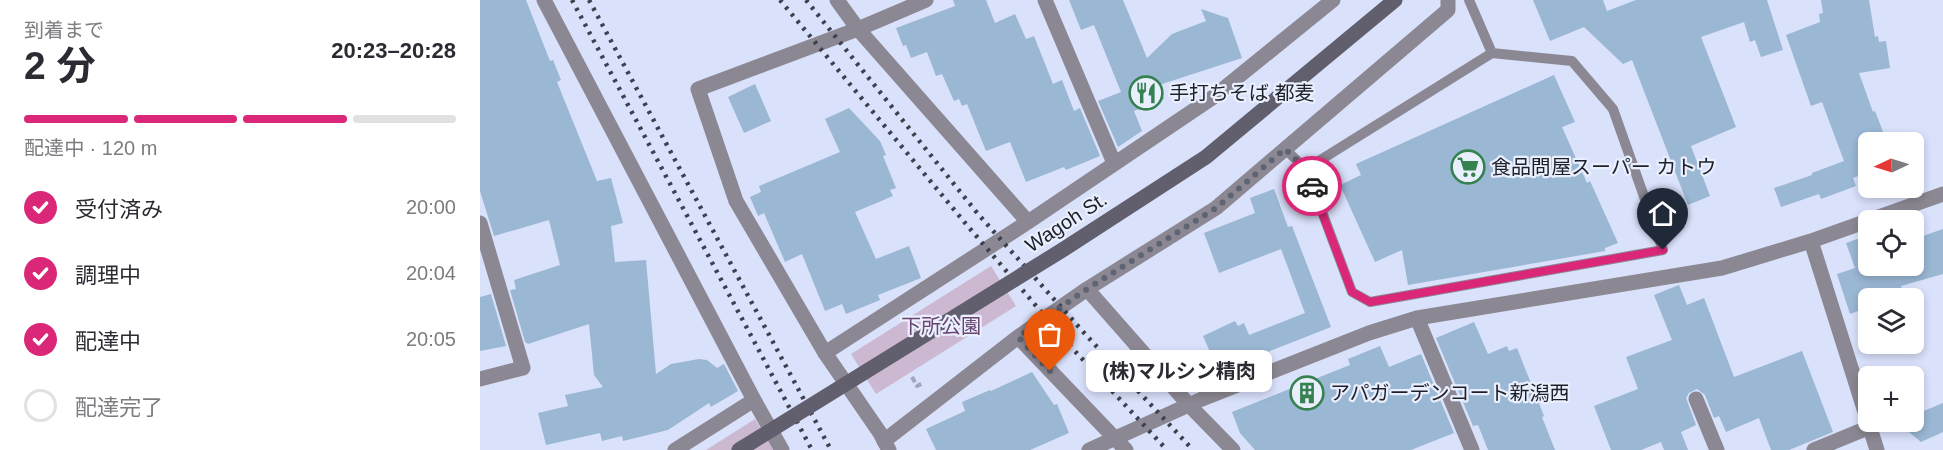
<!DOCTYPE html>
<html lang="ja">
<head>
<meta charset="utf-8">
<style>
  :root { --surface:#fff; --page:#f2f2f3; --text:#2b2b33; --muted:#7c7c81; --line:#e1e1e2; --accent:#db2777 }
  body { margin:0; font-family:Arial,"Noto Sans JP",sans-serif; background:var(--page); color:var(--text); height:100vh; display:flex; flex-direction:column; font-size:22px; white-space:nowrap }
  * { box-sizing:border-box; margin:0 }
  p { font-size:20px; color:var(--muted) }
  .icon { flex:none; width:33px; height:33px; fill:none; stroke:currentColor; stroke-width:2; stroke-linecap:round; stroke-linejoin:round }
  .map { position:relative; flex:1; overflow:hidden }
  .drawer { display:flex; flex-direction:column; background:var(--surface); width:480px }
  .drawer>* { flex:none }
  .needle { width:39px; rotate:266deg }
  .buttons { position:absolute; left:1378px; top:132px; display:grid; gap:12px }
  .buttons a { display:grid; place-items:center; width:66px; height:66px; border-radius:9px; background:var(--surface); box-shadow:0 3px 9px #0003; font-size:30px }
  .pin { position:absolute; display:grid; place-items:center; width:51px; height:51px; color:#fff; margin:-62px -26px; border-radius:50% 50% 50% 0; rotate:-45deg; box-shadow:0 0 6px #0007 }
  .pin .icon { rotate:45deg }
  .courier { position:absolute; display:grid; place-items:center; width:60px; height:60px; margin:-30px; border:4px solid #db2777; border-radius:50%; background:#fff; color:#222; box-shadow:0 2px 8px #0007 }
  .bubble { position:absolute; height:42px; border-radius:9px; background:var(--surface); box-shadow:0 3px 9px #0003; font-size:20px; font-weight:700; line-height:42px; text-align:center }
  .head em { font-style:normal; font-weight:700 }
  .head div { display:flex; flex-direction:column-reverse }
  .head { display:flex; align-items:center; justify-content:space-between; height:102px; padding:0 24px }
  h1 { font-size:39px; font-weight:700; line-height:45px }
  .bar { display:grid; grid-template-columns:repeat(4,1fr); gap:9px 6px; align-content:center; height:72px; padding:0 24px }
  .bar i { height:8px; border-radius:4px; background:var(--line) }
  .bar .current { background:var(--accent) }
  .bar p { grid-column:span 4 }
  ol { padding:0 24px; list-style:none }
  li { display:flex; align-items:center; gap:18px; height:66px }
  li p { margin-inline-start:auto }
  li .icon { padding:6px; border-radius:50%; background:var(--accent); color:#fff; stroke-width:4 }
  li:last-child { color:var(--muted) }
  li i { width:33px; height:33px; border:3px solid var(--line); border-radius:50% }
  main { display:flex; flex:1; min-height:0 }
  .map>svg:first-child { display:block }
  .green { fill:#cdb8d2 }
  .building { fill:#9ab7d4 }
  .lines { fill:none; stroke-linecap:round; stroke-linejoin:round }
  .path { stroke:#a0a6bb; stroke-width:4; stroke-dasharray:6 3; stroke-linecap:butt }
  .service { stroke:#8b8893; stroke-width:10 }
  .minor { stroke:#8b8893; stroke-width:15 }
  .tertiary { stroke:#8b8893; stroke-width:15 }
  .rail { stroke:#3d414d; stroke-width:4.5; stroke-dasharray:3 6; stroke-linecap:butt }
  .secondary-bridge { stroke:#615e6d; stroke-width:15 }
  .done { stroke:#5f6472; stroke-width:6; stroke-dasharray:0 10.8 }
  .route { stroke:#db2777; stroke-width:8 }
  .labels { text-anchor:middle; stroke-width:4.5; stroke-linejoin:round; paint-order:stroke }
  .poi-label { font-size:20px; fill:#1d2029; stroke:#eaeffe; text-anchor:start }
  .street-label { font-size:20px; fill:#1d2029; stroke:#eaeffe }
  .park-label { font-size:20px; fill:#694571; stroke:#eaeffe }
</style>
</head>
<body>
<main>
<section class="drawer">
<div class="head"><div><h1>2 分</h1><p>到着まで</p></div><em>20:23–20:28</em></div>
<div class="bar"><i class="current"></i><i class="current"></i><i class="current"></i><i></i><p>配達中 · 120 m</p></div>
<ol>
<li><svg class="icon" aria-label="check" viewBox="0 0 24 24"><path d="M5 12l5 5 9-10"/></svg>受付済み<p>20:00</p></li>
<li><svg class="icon" aria-label="check" viewBox="0 0 24 24"><path d="M5 12l5 5 9-10"/></svg>調理中<p>20:04</p></li>
<li><svg class="icon" aria-label="check" viewBox="0 0 24 24"><path d="M5 12l5 5 9-10"/></svg>配達中<p>20:05</p></li>
<li><i></i>配達完了</li>
</ol>
</section>
<div class="map">
<svg width="1463" height="450" viewBox="0 0 1463 450">
  <rect width="100%" height="100%" fill="#d9e1fb"/>
  <!-- green -->
  <path class="green" d="M511,266L536,306L396,394L371,354Z
    M275,419L294,450H226Z"/>
  <!-- building -->
  <path class="building" d="M0,0H46L70,61L73,60L81,80L77,82L117,181L131,178L143,223L131,226L135,262L166,260L176,374L191,364L219,359L227,360L237,368L244,364L258,391L231,407L229,403L188,430L143,441L142,436L122,441L120,433L66,445L58,413L88,406L85,395L123,387L114,375L109,324L48,344L45,342L30,290L36,289L34,280L80,265L69,220L14,236L0,191Z
    M473,0H506L515,23L535,14L546,39L554,36L573,84L582,80L594,111L600,108L620,156L586,170L584,167L546,182L530,142L506,151L487,104L482,106L479,99L474,101L462,74L456,76L447,52L431,58L426,45L423,46L416,28L475,6Z
    M589,0H643L667,58L692,34L726,21L721,9L748,18L762,58L679,85L684,99L654,111L662,131L638,147L618,101L641,92L614,25L601,30Z
    M1053,0H1123L1127,11L1156,0H1287L1303,50L1281,57L1275,40L1270,42L1264,22L1221,37L1256,127L1211,146L1230,196L1208,205L1152,60L1143,64L1104,27L1070,41Z
    M1341,0H1389L1395,37L1398,36L1399,42L1406,41L1410,68L1379,73L1393,112L1395,111L1407,142H1389V172L1373,178L1376,186L1341,199L1339,194L1301,207L1294,188L1332,175V173L1364,161L1342,102L1331,106L1306,35L1340,22L1339,14L1343,13Z
    M1074,75L1095,122L1082,127L1107,183L1110,181L1138,243L1125,248V251L928,285L922,250L895,262L860,185L881,175L876,164Z
    M275,84L291,121L264,133L248,97Z
    M369,108L400,141L406,155L403,156L416,188L410,190L413,196L375,212L396,259L429,246L441,278L398,295L400,300L366,314L362,304L345,311L322,254L305,262L284,213L278,216L270,197L281,192L279,186L360,152L345,119Z
    M794,189L808,227L812,226L851,327L772,358L773,361L740,375L723,336L755,321L758,326L764,323L769,335L825,313L801,249L739,273L724,233L775,213L770,198Z
    M1463,229V274L1421,286L1425,298H1389V307L1370,314L1357,274L1375,268L1366,243L1389,235V266H1434V239Z
    M1199,285L1207,305L1224,298L1254,377L1322,351L1353,432L1309,450H1291L1279,418L1246,432L1239,416L1234,418L1225,395L1217,389L1209,393L1206,398L1216,425L1201,432L1208,450H1184L1181,442L1161,450H1131L1114,406L1158,389L1146,357L1192,340L1174,295Z
    M11,294L26,346L0,351V297Z
    M994,322L1008,354L1027,346L1029,351L1037,348L1064,416L1062,417L1075,450H1008L998,425L993,426L956,338Z
    M900,346L909,367L941,354L974,433L931,450H775L760,433L752,412L870,365L868,359Z
    M552,372L574,405L577,404L589,433L550,450H456L446,429L485,411L482,402L510,390L511,391Z
    M1463,403V432L1441,442L1417,422H1434V415Z"/>
  <g class="lines">
    <!-- path -->
    <path class="path" d="M432,377L437,386L443,383"/>
    <!-- service -->
    <path class="service" d="M805,149L826,169L1012,53L989,0
      M826,169L872,292L890,302L1183,250L1133,109L1092,61L1012,53"/>
    <!-- minor -->
    <path class="minor" d="M64,0L274,400L302,450
      M357,0L378,29L548,222
      M446,0L378,29L218,89L256,201L345,353L548,222L732,98L853,0
      M565,0L634,163
      M0,223L43,368L0,379
      M1331,241L1397,450
      M607,289L709,405L753,450
      M937,318L992,450
      M538,337L646,450
      M1216,399L1237,450
      M404,441L538,337L607,289L736,208L968,10V0
      M195,450L274,400
      M609,450L722,399L889,333L937,318L1242,268L1331,241L1463,194
      M1334,450L1390,427"/>
    <!-- tertiary -->
    <path class="tertiary" d="M345,353L400,433L409,450"/>
    <!-- rail -->
    <path class="rail" d="M92,0L332,450
      M109,0L351,450
      M300,0L486,224L593,349L687,450
      M326,0L498,214L606,335L713,450"/>
    <!-- secondary-bridge -->
    <path class="secondary-bridge" d="M259,450L584,249L726,157L915,0"/>
  </g>
  <g class="lines">
    <!-- done -->
    <path class="done" d="M570,371L538,337L607,289L736,208L805,149L826,169L832,186"/>
    <!-- route -->
    <path class="route" d="M832,186L872,292L890,302L1183,250"/>
  </g>
  <!-- icons -->
  <defs>
    <g id="restaurant-ring" transform="scale(1.725)"><circle r="9.5" fill="#eaeffe" stroke="#358250" stroke-width="1.5"/><path d="M-5-6h1v4h1v-4h1v4h1v-4h1v5L-1.5 .5V6h-2V.5L-5-1ZM5-6V6H3V1.5H1.5Q1.5-4 5-6Z" fill="#358250"/></g>
    <g id="supermarket-ring" transform="scale(1.725)"><circle r="9.5" fill="#eaeffe" stroke="#358250" stroke-width="1.5"/><path d="M-6-5.5h2.5l.6 2H6L4.5 2H-2.5L-4.4-4H-6ZM-1.5 3.2a1.3 1.3 0 1 0 .1 0ZM3 3.2a1.3 1.3 0 1 0 .1 0Z" fill="#358250"/></g>
    <g id="building-ring" transform="scale(1.725)"><circle r="9.5" fill="#eaeffe" stroke="#358250" stroke-width="1.5"/><path d="M-4-6H4V6H1V3H-1V6H-4ZM-2.5-4.3h1.7v1.8h-1.7ZM.8-4.3h1.7v1.8H.8ZM-2.5-1h1.7V.8h-1.7ZM.8-1h1.7V.8H.8Z" fill="#358250"/></g>
  </defs>
  <g fill-rule="evenodd">
    <use href="#restaurant-ring" x="666" y="93"/>
    <use href="#supermarket-ring" x="988" y="167"/>
    <use href="#building-ring" x="827" y="393"/>
  </g>
  <g class="labels">
    <!-- poi labels -->
    <g class="poi-label">
      <text x="689" y="100">手打ちそば 都麦</text>
      <text x="1011" y="174">食品問屋スーパー カトウ</text>
      <text x="850" y="400">アパガーデンコート新潟西</text>
    </g>
    <!-- street labels -->
    <g class="street-label">
      <text transform="translate(586 222) rotate(-33)" y="7">Wagoh St.</text>
    </g>
    <!-- park labels -->
    <g class="park-label">
      <text x="461" y="333">下所公園</text>
    </g>
  </g>
</svg>
<div class="buttons">
<a><svg class="needle" viewBox="-14 -14 28 28"><path d="M0-13l5 13h-10z" fill="#e53935"/><path d="M0 13l5-13h-10z" fill="#7c7c81"/></svg></a>
<a><svg class="icon" aria-label="locate" viewBox="0 0 24 24"><circle cx="12" cy="12" r="6"/><path d="M12 2v4M12 18v4M2 12h4M18 12h4"/></svg></a>
<a><svg class="icon" aria-label="layers" viewBox="0 0 24 24"><path d="M12 4l9 5-9 5-9-5zM3 14l9 5 9-5"/></svg></a>
<a>+</a>
</div>
<div class="pin" style="left:570px;top:371px;background:#ea580c"><svg class="icon" aria-label="bag" viewBox="0 0 24 24"><path d="M5 8h14l-1 12H6zM9 8a3 3 0 0 1 6 0"/></svg></div>
<div class="pin" style="left:1183px;top:250px;background:#1f2937"><svg class="icon" aria-label="home" viewBox="0 0 24 24"><path d="M3 11l9-7 9 7M6 9v11h12V9"/></svg></div>
<div class="courier" style="left:832px;top:186px"><svg class="icon" aria-label="car" viewBox="0 0 24 24"><path d="M5 17H2v-5l4-1 3-4h7l3 4 3 1v5h-3M9 17h6M6 11h13"/><circle cx="7" cy="17" r="2"/><circle cx="17" cy="17" r="2"/></svg></div>
<div class="bubble" style="left:606px;top:350px;width:186px">(株)マルシン精肉</div>
</div>
</main>
</body>
</html>
